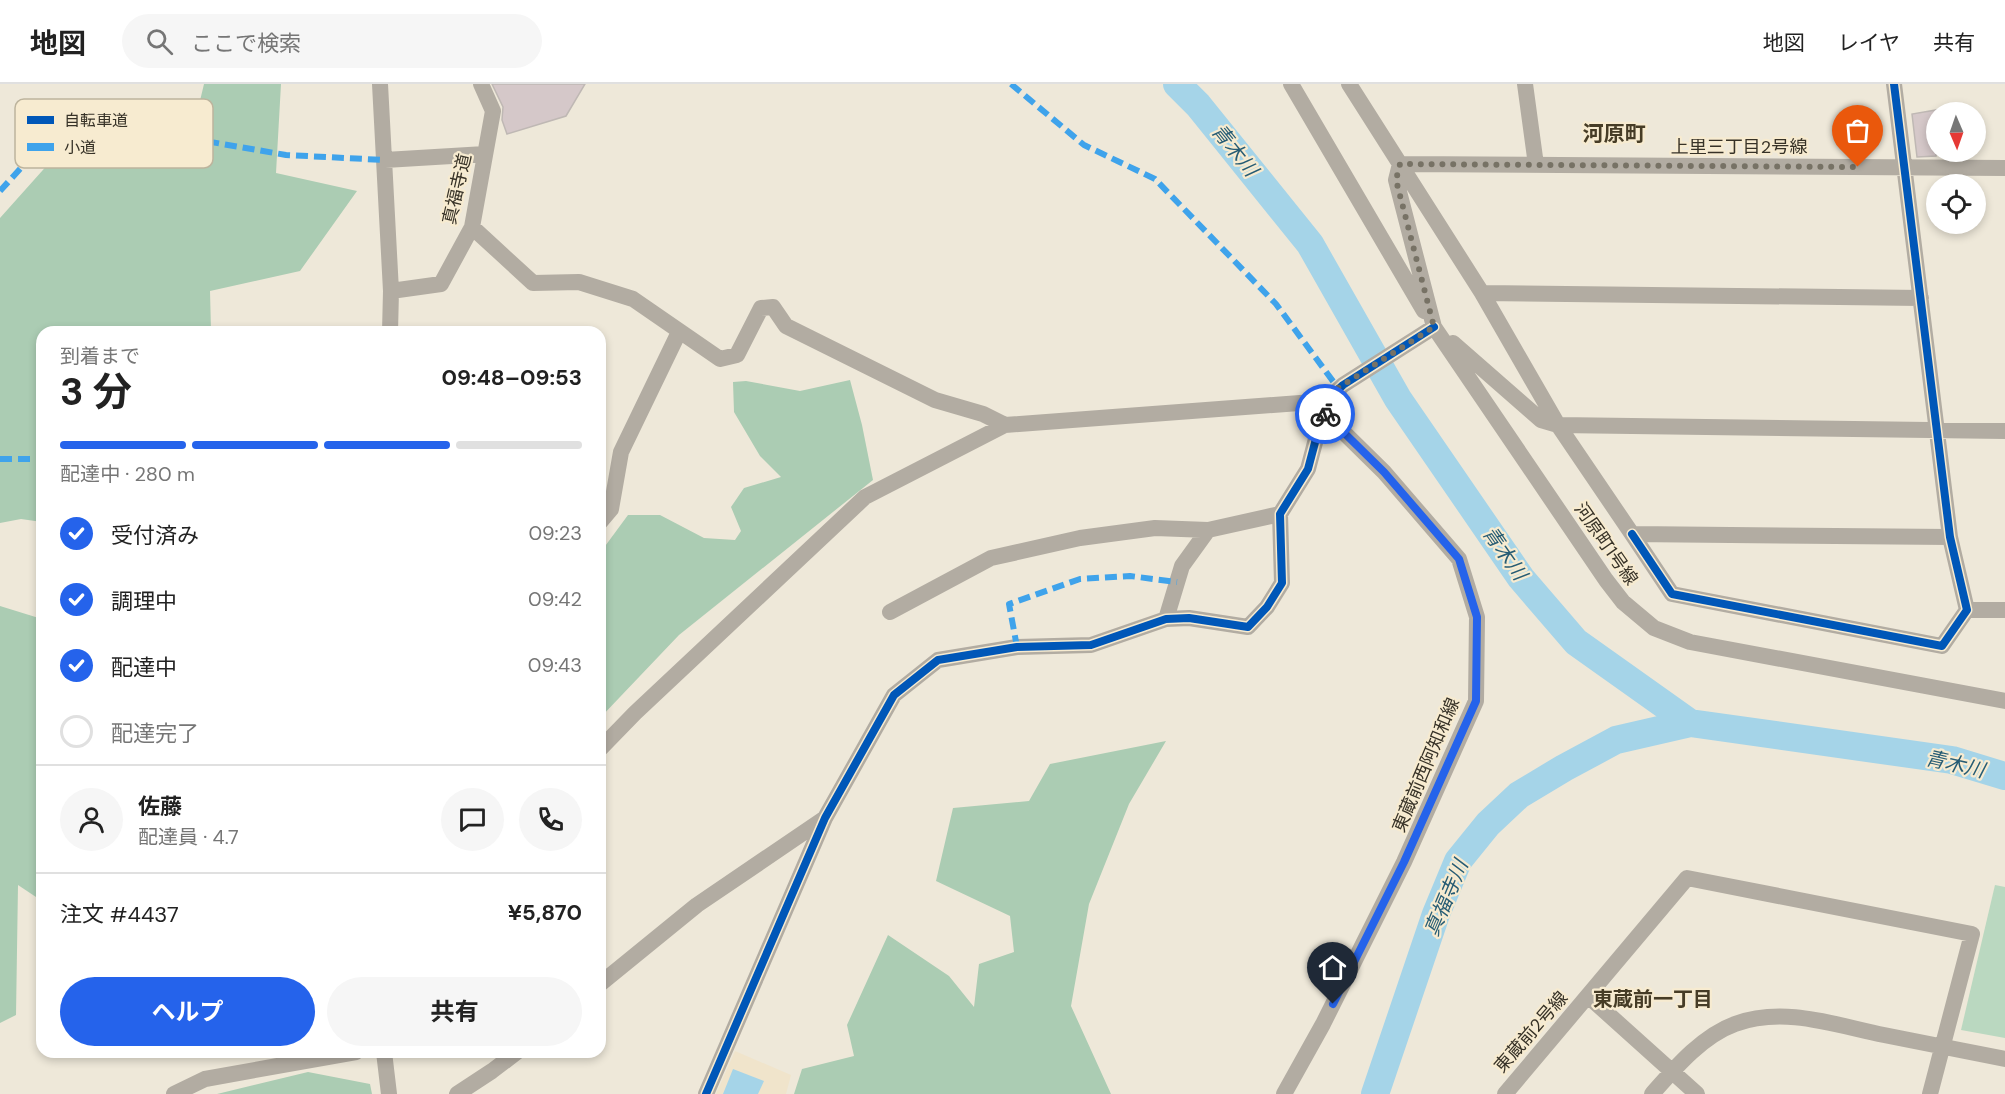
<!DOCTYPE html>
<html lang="ja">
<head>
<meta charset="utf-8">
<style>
  :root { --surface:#fff; --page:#f6f6f6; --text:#222; --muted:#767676; --line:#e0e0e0; --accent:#2563eb }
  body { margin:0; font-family:"DM Sans","Noto Sans JP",sans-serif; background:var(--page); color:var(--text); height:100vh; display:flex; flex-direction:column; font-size:22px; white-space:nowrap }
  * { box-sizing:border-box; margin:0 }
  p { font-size:20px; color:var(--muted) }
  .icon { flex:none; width:33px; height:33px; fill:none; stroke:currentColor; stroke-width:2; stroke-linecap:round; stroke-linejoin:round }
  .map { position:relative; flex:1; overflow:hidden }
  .panel { position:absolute; left:36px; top:242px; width:570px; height:732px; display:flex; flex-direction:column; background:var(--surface); border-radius:18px; box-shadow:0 3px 9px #0003 }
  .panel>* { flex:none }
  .needle { width:39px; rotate:178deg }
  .controls { position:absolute; left:1926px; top:18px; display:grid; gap:12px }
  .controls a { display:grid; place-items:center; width:60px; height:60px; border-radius:50%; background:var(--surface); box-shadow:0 3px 9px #0003; font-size:30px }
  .pin { position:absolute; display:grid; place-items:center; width:51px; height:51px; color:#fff; margin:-62px -26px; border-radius:50% 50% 50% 0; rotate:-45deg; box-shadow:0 0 6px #0007 }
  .pin .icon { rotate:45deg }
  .courier { position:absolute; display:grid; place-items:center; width:60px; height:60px; margin:-30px; border:4px solid #2563eb; border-radius:50%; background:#fff; color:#222; box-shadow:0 2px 8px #0007 }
  .overview em { font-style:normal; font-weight:700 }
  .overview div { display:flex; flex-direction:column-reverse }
  .overview { display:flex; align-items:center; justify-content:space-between; height:102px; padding:0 24px }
  h1 { font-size:39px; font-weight:700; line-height:45px }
  .bar { display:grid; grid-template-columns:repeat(4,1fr); gap:9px 6px; align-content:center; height:72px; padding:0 24px }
  .bar i { height:8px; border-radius:4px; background:var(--line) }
  .bar .current { background:var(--accent) }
  .bar p { grid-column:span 4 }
  .line { display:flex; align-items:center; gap:15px; padding:0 24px; border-top:2px solid var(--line) }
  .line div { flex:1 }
  .round { display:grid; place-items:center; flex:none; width:63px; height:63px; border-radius:32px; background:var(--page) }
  ol { padding:0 24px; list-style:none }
  li { display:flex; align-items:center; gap:18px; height:66px }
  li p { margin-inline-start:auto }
  li .icon { padding:6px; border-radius:50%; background:var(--accent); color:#fff; stroke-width:4 }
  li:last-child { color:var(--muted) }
  li i { width:33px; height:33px; border:3px solid var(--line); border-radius:50% }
  .action { display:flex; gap:12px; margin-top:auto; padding:12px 24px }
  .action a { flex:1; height:69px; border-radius:36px; background:var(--accent); color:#fff; font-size:24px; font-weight:700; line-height:69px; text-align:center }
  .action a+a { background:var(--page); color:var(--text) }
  header { display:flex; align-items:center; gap:36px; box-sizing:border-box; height:84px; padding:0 30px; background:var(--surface); border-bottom:2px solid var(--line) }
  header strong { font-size:28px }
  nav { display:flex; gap:33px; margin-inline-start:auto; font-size:21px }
  .search { width:420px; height:54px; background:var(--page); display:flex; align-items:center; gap:15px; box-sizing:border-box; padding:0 21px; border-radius:33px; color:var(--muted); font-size:22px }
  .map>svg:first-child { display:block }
  .built { fill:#f0e4cb }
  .green { fill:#bad8c0 }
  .forest { fill:#abccb3 }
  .water { fill:#a5d4e8 }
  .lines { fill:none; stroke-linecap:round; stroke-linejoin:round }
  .river { stroke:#a5d4e8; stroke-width:28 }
  .building { fill:#d5c8c9; stroke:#bfb8b4; stroke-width:1.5 }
  .minor { stroke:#b2aca2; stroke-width:16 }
  .quiet { stroke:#3fa3eb; stroke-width:6; stroke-dasharray:12 6; stroke-linecap:butt }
  .cycleway-casing { stroke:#f7ebd0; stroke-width:11 }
  .cycleway { stroke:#0057b8; stroke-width:8 }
  .done { stroke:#777265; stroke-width:6; stroke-dasharray:0 10.8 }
  .route { stroke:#2563eb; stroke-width:8 }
  .labels { text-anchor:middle; stroke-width:4.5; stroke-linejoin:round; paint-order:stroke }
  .street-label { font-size:18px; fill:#373227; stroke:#f7ebd0 }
  .water-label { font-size:20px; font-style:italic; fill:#265c74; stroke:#f7ebd0 }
  .neighbourhood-label { font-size:20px; font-weight:bold; fill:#463c26; stroke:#f7ebd0 }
  .quarter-label { font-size:21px; font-weight:bold; fill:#463c26; stroke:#f7ebd0 }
  .key { fill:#f7ebd0; stroke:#bdb49d; stroke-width:1.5 }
  .key-label { font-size:16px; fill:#373227 }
</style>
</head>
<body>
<header>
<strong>地図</strong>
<div class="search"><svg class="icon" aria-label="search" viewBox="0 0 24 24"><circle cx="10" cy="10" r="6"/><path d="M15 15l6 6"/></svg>ここで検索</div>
<nav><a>地図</a><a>レイヤ</a><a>共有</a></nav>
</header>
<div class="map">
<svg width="2005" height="1010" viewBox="0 0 2005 1010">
  <rect width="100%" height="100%" fill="#eee8d9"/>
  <!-- built -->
  <path class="built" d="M735,967L791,991L786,1010H716Z"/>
  <!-- green -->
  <path class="green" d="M1995,801L2005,803V954L1961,946Z"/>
  <!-- forest -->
  <path class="forest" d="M204,0H281L276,89L357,107L300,187L210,207L211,247L42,248V438L21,435L0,439V134L84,40L186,75Z
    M850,296L862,341L873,396L679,551L600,634V469L628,431H660L704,454L735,456L741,447L731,423L744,404L781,393L760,372L734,328L733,298L746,297L800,307Z
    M0,522L42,535V817L18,801L16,931L0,939Z
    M1166,657L1129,720L1089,820L1071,922L1111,1010H794L802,985L854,972L847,941L888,851L949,892L974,923L979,880L1014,868L1010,832L936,797L953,724L1029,717L1050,680Z
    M308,988L370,1000L372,1010H217Z"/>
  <!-- water -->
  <path class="water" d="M733,985L764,997L758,1010H723Z"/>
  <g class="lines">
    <!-- river -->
    <path class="river" d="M1177,0L1198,21L1310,160L1398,315L1521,494L1576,558L1690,639L1952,676L2005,692
      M1375,1010L1436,830L1458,777L1488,740L1519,711L1564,684L1616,656L1690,639"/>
  </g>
  <!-- building -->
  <path class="building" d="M492,0H585L566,32L507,50L502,36L503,23Z
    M1936,26V72L1917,73L1912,30Z"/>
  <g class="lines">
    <!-- minor -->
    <path class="minor" d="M380,0L391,207L390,248
      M1291,0L1424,227
      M1349,0L1482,209L1558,341L1632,450L1950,453
      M1525,0L1536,81
      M385,76L485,70
      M1400,80L1396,96L1434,243L1606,496L1623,518L1654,544L1690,558L2005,617
      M1400,80L2005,84
      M472,143L533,199L579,198L633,215L720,275L737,271L761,224L773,223L786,242L935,316L983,330L1005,341
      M391,207L441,200L472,143L493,27L481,0
      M1482,209L1921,214
      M1453,259L1541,336L1558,341L2005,347
      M600,438L611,425L621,368L679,248
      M1632,450L1672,510L1942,562L1967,526L1950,453L1894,0
      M1967,526H2005
      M890,528L991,474L1080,454L1155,444L1208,446
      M1166,535L1182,482L1208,446L1280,430
      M600,665L635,629L865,413L1005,341L1326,317
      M600,900L697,821L825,734
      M1588,912L1697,1010
      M384,968L389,1010
      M174,1010L205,995L356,968
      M457,1010L492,987L517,968
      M706,1010L825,734L894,611L938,576L1017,563L1091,561L1166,535L1189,534L1248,543L1267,523L1282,499L1280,430L1308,385L1326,317L1343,301L1434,243
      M1284,1010L1323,940L1404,778L1476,617L1477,533L1459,475L1384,388L1323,328
      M1505,1010L1687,794L1972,850L1930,1010
      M1652,1010C1675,984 1702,952 1735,940C1784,922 1835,941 1884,951C1924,959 1965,967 2005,975"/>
    <!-- quiet -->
    <path class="quiet" d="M1011,0L1084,61L1155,95L1276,220L1338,304
      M0,107L80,19L182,53L286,71L385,76
      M0,375H42
      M1017,563L1009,520L1080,495L1130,492L1177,498"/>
    <!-- cycleway casing -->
    <g class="cycleway-casing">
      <path id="cycleway" d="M1632,450L1672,510L1942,562L1967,526L1950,453L1894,0
        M706,1010L825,734L894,611L938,576L1017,563L1091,561L1166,535L1189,534L1248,543L1267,523L1282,499L1280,430L1308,385L1326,317L1343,301L1434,243"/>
    </g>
    <!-- cycleway -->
    <use href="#cycleway" class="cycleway"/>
  </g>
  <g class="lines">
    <!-- done -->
    <path class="done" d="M1325,330L1323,328L1326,317L1338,304L1434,243L1396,96L1400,80L1858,83"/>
    <!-- route -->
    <path class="route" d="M1325,330L1384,388L1459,475L1477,533L1476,617L1404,778L1333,920"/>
  </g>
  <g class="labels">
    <!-- street labels -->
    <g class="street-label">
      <text x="1739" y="69">上里三丁目2号線</text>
      <text transform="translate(457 105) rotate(-77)" y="6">真福寺道</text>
      <text transform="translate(1606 460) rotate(55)" y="6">河原町1号線</text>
      <text transform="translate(1426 681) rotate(-67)" y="6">東蔵前西阿知和線</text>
      <text transform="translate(1531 948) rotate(-49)" y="6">東蔵前2号線</text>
    </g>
    <!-- water labels -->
    <g class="water-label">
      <text transform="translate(1235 66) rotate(51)" y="7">青木川</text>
      <text transform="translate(1505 469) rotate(55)" y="7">青木川</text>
      <text transform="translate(1955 680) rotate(13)" y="7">青木川</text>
      <text transform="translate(1446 814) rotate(-67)" y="7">真福寺川</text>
    </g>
    <!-- neighbourhood labels -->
    <g class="neighbourhood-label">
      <text x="1653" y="922">東蔵前一丁目</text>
    </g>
    <!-- quarter labels -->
    <g class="quarter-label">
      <text x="1614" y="57">河原町</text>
    </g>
  </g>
  <!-- legend -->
  <rect x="15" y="15" width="198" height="69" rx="9" class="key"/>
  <rect x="27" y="32" width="27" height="8" fill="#0057b8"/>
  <rect x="27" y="59" width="27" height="8" fill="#3fa3eb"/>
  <g class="key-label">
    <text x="64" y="42">自転車道</text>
    <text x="64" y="69">小道</text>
  </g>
</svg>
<div class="controls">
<a><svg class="needle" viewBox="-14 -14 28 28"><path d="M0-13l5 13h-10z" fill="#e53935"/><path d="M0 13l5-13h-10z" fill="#767676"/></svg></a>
<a><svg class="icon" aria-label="locate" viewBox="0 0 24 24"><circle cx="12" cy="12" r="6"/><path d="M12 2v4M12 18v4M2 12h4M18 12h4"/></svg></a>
</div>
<div class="pin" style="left:1858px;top:83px;background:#ea580c"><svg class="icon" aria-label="bag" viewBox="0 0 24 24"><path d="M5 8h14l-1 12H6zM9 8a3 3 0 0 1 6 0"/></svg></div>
<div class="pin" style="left:1333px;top:920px;background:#1f2937"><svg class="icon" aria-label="home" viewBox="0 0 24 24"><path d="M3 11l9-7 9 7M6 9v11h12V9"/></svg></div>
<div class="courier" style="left:1325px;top:330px"><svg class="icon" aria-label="bike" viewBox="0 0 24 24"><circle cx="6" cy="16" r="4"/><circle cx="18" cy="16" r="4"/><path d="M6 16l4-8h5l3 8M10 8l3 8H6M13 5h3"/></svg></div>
<section class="panel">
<div class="overview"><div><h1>3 分</h1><p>到着まで</p></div><em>09:48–09:53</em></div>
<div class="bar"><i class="current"></i><i class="current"></i><i class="current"></i><i></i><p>配達中 · 280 m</p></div>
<ol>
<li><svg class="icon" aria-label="check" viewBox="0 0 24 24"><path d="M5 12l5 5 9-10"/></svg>受付済み<p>09:23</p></li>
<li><svg class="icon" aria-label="check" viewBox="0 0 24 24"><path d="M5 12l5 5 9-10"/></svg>調理中<p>09:42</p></li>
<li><svg class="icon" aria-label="check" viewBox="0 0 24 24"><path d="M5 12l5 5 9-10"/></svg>配達中<p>09:43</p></li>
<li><i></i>配達完了</li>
</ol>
<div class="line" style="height:108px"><a class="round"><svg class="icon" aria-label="person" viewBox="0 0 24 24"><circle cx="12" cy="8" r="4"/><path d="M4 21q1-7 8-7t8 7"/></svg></a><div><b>佐藤</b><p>配達員 · 4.7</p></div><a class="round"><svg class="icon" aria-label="chat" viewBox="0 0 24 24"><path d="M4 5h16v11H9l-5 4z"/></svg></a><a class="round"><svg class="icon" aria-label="phone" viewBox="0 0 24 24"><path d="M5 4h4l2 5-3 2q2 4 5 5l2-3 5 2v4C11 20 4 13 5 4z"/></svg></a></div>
<div class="line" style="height:78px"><div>注文 #4437</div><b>¥5,870</b></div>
<div class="action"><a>ヘルプ</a><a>共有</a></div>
</section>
</div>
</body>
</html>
